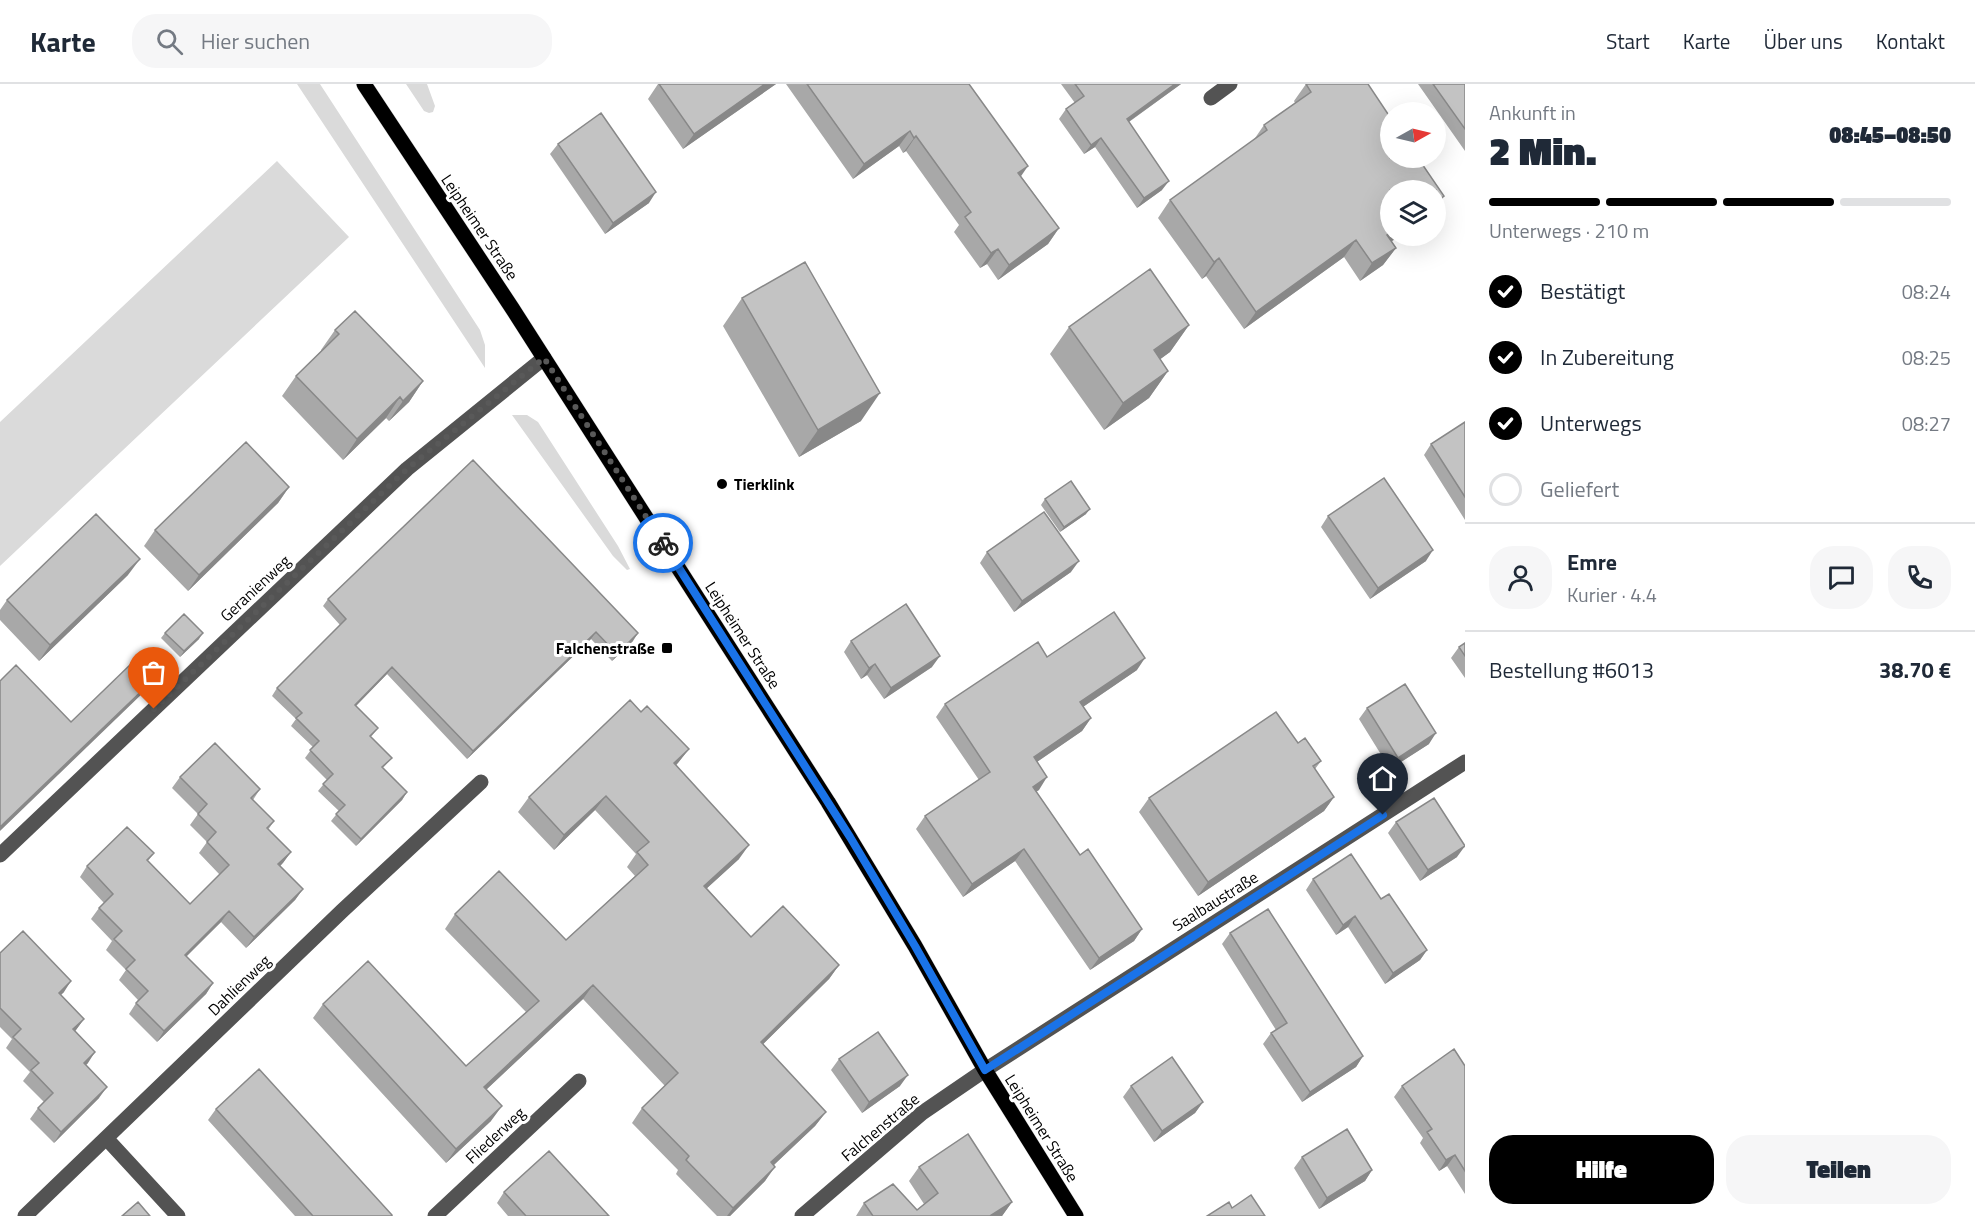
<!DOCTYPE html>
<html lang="de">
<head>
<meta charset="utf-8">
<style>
  :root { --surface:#fff; --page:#f6f6f7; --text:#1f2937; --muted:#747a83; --line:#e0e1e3; --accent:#000 }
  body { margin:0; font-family:"Titillium Web",sans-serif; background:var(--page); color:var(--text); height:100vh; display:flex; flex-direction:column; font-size:22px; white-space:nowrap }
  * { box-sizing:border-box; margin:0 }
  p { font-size:20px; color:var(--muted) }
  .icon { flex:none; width:33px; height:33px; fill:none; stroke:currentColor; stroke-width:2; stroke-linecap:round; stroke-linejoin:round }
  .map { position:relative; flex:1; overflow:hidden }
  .drawer { display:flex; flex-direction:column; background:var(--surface); width:510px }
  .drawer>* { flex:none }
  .needle { width:39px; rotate:82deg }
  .tools { position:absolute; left:1380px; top:18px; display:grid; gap:12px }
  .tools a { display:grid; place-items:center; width:66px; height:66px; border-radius:50%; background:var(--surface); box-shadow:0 6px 24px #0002; font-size:30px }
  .pin { position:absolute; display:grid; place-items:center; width:51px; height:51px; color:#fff; margin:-62px -26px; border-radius:50% 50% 50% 0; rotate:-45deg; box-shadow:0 0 6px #0007 }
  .pin .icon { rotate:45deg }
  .courier { position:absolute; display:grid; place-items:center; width:60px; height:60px; margin:-30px; border:4px solid #1a73e8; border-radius:50%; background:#fff; color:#222; box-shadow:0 2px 8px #0007 }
  .head em { font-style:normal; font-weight:800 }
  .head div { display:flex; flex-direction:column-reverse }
  .head { display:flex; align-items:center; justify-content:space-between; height:102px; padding:0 24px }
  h1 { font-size:39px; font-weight:800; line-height:45px }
  .bar { display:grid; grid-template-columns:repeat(4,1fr); gap:9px 6px; align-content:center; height:72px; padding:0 24px }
  .bar i { height:8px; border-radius:4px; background:var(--line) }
  .bar .active { background:var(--accent) }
  .bar p { grid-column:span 4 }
  .line { display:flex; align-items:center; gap:15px; padding:0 24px; border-top:2px solid var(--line) }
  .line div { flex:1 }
  .round { display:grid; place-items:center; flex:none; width:63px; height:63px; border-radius:24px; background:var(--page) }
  ol { padding:0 24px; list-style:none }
  li { display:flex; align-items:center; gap:18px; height:66px }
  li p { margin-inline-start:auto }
  li .icon { padding:6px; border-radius:50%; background:var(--accent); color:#fff; stroke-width:4 }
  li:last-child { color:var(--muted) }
  li i { width:33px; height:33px; border:3px solid var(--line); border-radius:50% }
  .cta { display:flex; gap:12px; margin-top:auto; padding:12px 24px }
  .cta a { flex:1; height:69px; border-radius:24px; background:var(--accent); color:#fff; font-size:24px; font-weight:800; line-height:69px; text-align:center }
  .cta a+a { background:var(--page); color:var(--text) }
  header { display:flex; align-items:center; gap:36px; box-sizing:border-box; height:84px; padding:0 30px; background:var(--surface); border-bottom:2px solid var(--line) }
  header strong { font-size:28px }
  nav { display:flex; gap:33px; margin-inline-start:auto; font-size:21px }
  .search { width:420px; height:54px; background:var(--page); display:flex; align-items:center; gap:15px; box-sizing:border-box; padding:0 21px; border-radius:24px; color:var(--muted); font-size:22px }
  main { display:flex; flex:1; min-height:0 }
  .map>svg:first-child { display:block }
  .green { fill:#dadada }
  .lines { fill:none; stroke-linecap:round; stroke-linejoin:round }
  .major-casing { stroke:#dbdbdb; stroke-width:16 }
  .minor { stroke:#535353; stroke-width:15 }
  .major { stroke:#000; stroke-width:15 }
  .wall { fill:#a8a8a8 }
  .shaded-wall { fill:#888 }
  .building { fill:#c3c3c3; stroke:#888; stroke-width:1.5 }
  .done { stroke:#595959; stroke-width:6; stroke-dasharray:0 10.8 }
  .route { stroke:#1a73e8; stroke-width:8 }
  .poi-dot { fill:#000; stroke:#fff; stroke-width:2 }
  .labels { text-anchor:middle; stroke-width:6; stroke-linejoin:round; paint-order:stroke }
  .street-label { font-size:16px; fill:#000; stroke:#fff }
  .poi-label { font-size:16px; font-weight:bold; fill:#000; stroke:#fff; text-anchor:start }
</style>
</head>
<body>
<header>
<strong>Karte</strong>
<div class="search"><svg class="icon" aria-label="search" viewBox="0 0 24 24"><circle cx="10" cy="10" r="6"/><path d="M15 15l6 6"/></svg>Hier suchen</div>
<nav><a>Start</a><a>Karte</a><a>Über uns</a><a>Kontakt</a></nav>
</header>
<main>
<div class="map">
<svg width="1465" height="1132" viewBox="0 0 1465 1132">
  <rect width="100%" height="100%" fill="#fff"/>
  <!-- green -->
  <path class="green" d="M297,0H320L480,246L485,261V284Z
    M406,0H427L435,22L433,28L429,29L424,27Z
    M277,77L349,153L0,482V338Z
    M512,331H527L538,338L618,462L630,485L627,486L613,472Z"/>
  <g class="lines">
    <!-- major casing -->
    <g class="major-casing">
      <path id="major" d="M364,0L512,224L828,718L915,862L985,986L1076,1132"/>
    </g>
    <!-- minor -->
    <path class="minor" d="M1211,14L1230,0
      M0,771L407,385L544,274
      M106,1054L178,1132
      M25,1132L342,827L481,698
      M435,1132L579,997
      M802,1132L922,1029L985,986L1465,678"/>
    <!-- major -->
    <use href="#major" class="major"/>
  </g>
  <!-- wall -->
  <path class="wall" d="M658,0H776L683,65L648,15Z
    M786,0H970L969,1L1021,92L1059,144L1048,160L998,196L987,180L980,184L954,148L959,141L906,67L903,69L899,62L853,95Z
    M1061,0H1181L1129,38L1162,106L1137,124L1095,63L1084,70L1059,35L1066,25L1075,19Z
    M1306,0L1444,112L1436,124V106L1391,157L1396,164L1383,181L1360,197L1344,173L1244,245L1206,192L1202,195L1158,134L1170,116L1253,57L1264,41L1295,19L1294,17Z
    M1418,0H1465V67Z
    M558,60L649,119L605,150L550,70Z
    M742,214L861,337L799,373L723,242Z
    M1189,241L1170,268L1160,275L1168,287L1149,314L1104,346L1050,270L1069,243Z
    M335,246L423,297L409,318L389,337L386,334L343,376L282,312L296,292L321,267V266Z
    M1465,338V436L1424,371L1431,360Z
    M473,376L633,557L612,577L591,555L467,675L387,590L356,622L378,644L371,653L392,674L383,684L407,708L402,716L356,762L331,737L339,727L318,707L327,696L305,674L313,663L291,642L296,635L272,612L277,604L340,541L323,522L328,515Z
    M289,403L278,419L188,507L144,462L155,446Z
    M1045,415L1086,430L1060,448L1041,421Z
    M1328,432L1426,477L1370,515L1321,443Z
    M987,468L1071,488L1014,528L980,479Z
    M128,491L39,577L0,536V526L7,516Z
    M165,549L199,555L180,573L161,554Z
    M851,557L932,583L884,615L867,591L861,595L844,568Z
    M1465,559V594L1451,574L1459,563Z
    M1047,573L1137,586L1083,623L1091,634L1082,647L1037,678L1039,706L1036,707L1080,771L1142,845L1134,857L1090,886L1015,777L963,813L916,745L925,732L979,696L936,633L945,620Z
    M1367,624L1429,660L1390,685L1359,635Z
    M641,628L689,665L676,681L739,775L707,804L751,853L839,881L829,895L763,960L826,1028L815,1042L774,1081L765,1097L730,1132H717L676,1090L678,1086L632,1039L642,1024L665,1002L583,915L486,1006L491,1037L446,1079L313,934L323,920L466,982L526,928L445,845L455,830L566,856L635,792L627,783L636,770L595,726L554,766L518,728L529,713Z
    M1298,659L1321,677L1315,685L1334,713L1324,727L1198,812L1139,728L1149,714Z
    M180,693L260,705L253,716L274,737L268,746L291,768L280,782L303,805L295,816L246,864L221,838L186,872L213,899L206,910L157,958L129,930L138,916L119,896L126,886L106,866L112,857L91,835L99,824L104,819L80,793L87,782L154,769L148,777L190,820L220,791L199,769L207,758L190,741L198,730L172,704Z
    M1396,738L1457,773L1420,797L1388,749Z
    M1313,795L1381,815L1427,866L1420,876L1385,900L1348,843L1336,851L1306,806Z
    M1230,849L1363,972L1356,983L1302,1018L1263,960L1271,949L1276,946L1222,860Z
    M0,869L64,908L61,911L84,935L75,947L88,979L86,981L99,1014L54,1059L30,1035L38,1024L44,1018L23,997L30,988L6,964L12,955L0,943Z
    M839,975L900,1002L862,1029L831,986Z
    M1465,982V1110L1447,1082L1439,1087L1420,1059L1423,1054L1394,1013L1402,1002Z
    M1131,1002L1203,1018L1195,1029L1154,1058L1123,1013Z
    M216,1025L392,1132H295L208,1036Z
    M1302,1073L1372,1086L1365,1097L1319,1125L1294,1084Z
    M919,1083L1012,1118L1002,1132H856L864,1119L917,1126L924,1120L909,1097Z
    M504,1108L609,1132H508L497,1119Z"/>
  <!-- shaded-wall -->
  <path class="shaded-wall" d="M765,0H776L683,65L694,50Z
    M1175,0H1181L1120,44L1127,35Z
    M910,47L899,62L853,95L864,80Z
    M916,52L906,67L903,69L914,54Z
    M1101,54L1095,63L1084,70L1091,61Z
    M1028,82L1017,98L1018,89Z
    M1169,97L1162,106L1137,124L1144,114Z
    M656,108L649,119L605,150L613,139Z
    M1444,112L1436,124V118Z
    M1059,144L1048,160L998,196L1009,181Z
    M1390,149V152H1400L1375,168L1387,151Z
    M1356,156L1344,173L1244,245L1256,228Z
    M1396,164L1383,181L1360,197L1372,179Z
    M998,165L987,180L980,184L991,169Z
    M1219,174L1206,192L1202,195L1214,178Z
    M1189,241L1170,268L1135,294L1154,266Z
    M1168,287L1149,314L1104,346L1123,319Z
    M423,297L409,318L389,337L403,317Z
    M880,309L861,337L799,373L818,346Z
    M400,313L386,334L343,376L357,355Z
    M289,403L278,419L188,507L199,491Z
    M1090,425L1086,430L1060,448L1064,443Z
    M1433,466L1426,477L1370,515L1378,504Z
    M140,475L128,491L39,577L50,561Z
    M1079,477L1071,488L1014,528L1022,517Z
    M596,548L591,555L467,675L473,667Z
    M203,549L199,555L180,573L184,567Z
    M638,549L633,557L612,577L617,570Z
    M940,572L932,583L884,615L891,604Z
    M1145,574L1137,586L1071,631L1080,618Z
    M875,580L867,591L861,595L869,584Z
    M392,583L387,590L350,628L355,621Z
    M152,597L145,607L0,747V743Z
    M1091,634L1082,647L1025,686L1034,673Z
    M1436,649L1429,660L1390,685L1398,674Z
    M689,665L678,679L664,693L674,679Z
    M1047,693L1039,706L1025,715L1033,703Z
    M407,708L402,716L356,762L361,755Z
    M606,712L595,726L554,766L564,751Z
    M1334,713L1324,727L1198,812L1208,798Z
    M749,761L739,775L694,816L704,802Z
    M1465,762L1457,773L1420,797L1428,786Z
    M1024,765L1015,777L963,813L972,800Z
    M291,768L283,779L271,791L278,780Z
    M303,805L295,816L246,864L254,853Z
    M229,827L221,838L177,882L185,871Z
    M1355,832L1348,843L1336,851L1343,841Z
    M1142,845L1134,857L1090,886L1099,874Z
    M1427,866L1420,876L1385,900L1393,889Z
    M839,881L829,895L751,972L761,958Z
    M71,897L64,908L51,919L59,909Z
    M213,899L206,910L157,958L164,947Z
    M593,901L583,915L473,1018L484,1003Z
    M84,935L76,946L66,956L73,945Z
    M95,968L88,979L76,990L84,979Z
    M1363,972L1356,983L1302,1018L1310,1008Z
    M908,991L900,1002L862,1029L869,1018Z
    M107,1003L99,1014L54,1059L61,1048Z
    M1203,1018L1195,1029L1154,1058L1162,1047Z
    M502,1022L491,1037L446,1079L456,1065Z
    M826,1028L815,1042L761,1093L771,1078Z
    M1455,1071L1447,1082L1439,1087L1446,1076Z
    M775,1083L765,1097L730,1132H727L733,1124Z
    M1372,1086L1365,1097L1319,1125L1327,1114Z
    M1012,1118L1002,1132H990Z"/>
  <!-- building -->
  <path class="building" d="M659,0H765L694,50Z
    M807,0H969L1028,82L1018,89L1059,144L1009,181L998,165L991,169L965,133L971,128L916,52L914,54L910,47L864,80Z
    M1075,0H1175L1127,35L1169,97L1144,114L1101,54L1091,61L1066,25L1084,12Z
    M1306,0H1368L1390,33V74H1418L1444,112L1436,118V106H1390V149L1387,151L1396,164L1372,179L1356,156L1256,228L1219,174L1214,178L1170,116L1267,46L1264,41L1311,8Z
    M1433,0H1465V45Z
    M601,29L656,108L613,139L558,60Z
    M805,178L880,309L818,346L742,214Z
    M1150,185L1189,241L1154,266L1168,287L1123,319L1069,243Z
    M355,227L423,297L403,317L400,313L357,355L296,292L339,250L335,246Z
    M1465,338V413L1431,360Z
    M246,358L289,403L199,491L155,446Z
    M473,376L638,549L617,570L596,548L473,667L392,583L355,621L378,644L370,652L392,674L382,683L407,708L361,755L336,730L345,721L323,700L333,690L310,666L319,657L296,634L302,629L277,604L346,535L328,515Z
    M1384,394L1433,466L1378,504L1328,432Z
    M1071,397L1090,425L1064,443L1045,415Z
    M1044,428L1079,477L1022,517L987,468Z
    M96,430L140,475L50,561L7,516Z
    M906,520L940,572L891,604L875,580L869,584L851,557Z
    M1114,528L1145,574L1080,618L1091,634L1034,673L1047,693L1033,703L1080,771L1088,765L1142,845L1099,874L1024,765L972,800L925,732L990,688L945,620L1038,558L1047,573Z
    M184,530L203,549L184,567L165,549Z
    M1465,559V572L1459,563Z
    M133,578L152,597L0,743V597L16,581L71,638Z
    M1405,600L1436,649L1398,674L1367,624Z
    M630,616L641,628L647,622L689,665L674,679L749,761L704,802L751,853L783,822L839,881L761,958L826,1028L771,1078L775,1083L733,1124L686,1076L689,1072L642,1024L678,989L593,901L484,1003L502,1022L456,1065L323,920L368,877L466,982L539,917L455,830L499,787L566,856L648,781L637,768L649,758L606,712L564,751L529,713Z
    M1276,628L1298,659L1305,654L1321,677L1313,682L1334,713L1208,798L1149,714Z
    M215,659L260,705L251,714L274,737L267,744L291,768L278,780L303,805L254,853L229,827L185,871L213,899L164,947L136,919L148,907L126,885L135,876L114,855L122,847L99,824L113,810L87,782L127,743L154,769L147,776L190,820L229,781L207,758L216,748L198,730L207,720L180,693Z
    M1434,714L1465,762L1428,786L1396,738Z
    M1351,770L1381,815L1389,810L1427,866L1393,889L1355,832L1343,841L1313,795Z
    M1268,825L1363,972L1310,1008L1271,949L1287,939L1230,849Z
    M23,847L71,897L59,909L84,935L73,945L95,968L84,979L107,1003L61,1048L38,1024L53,1009L31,986L39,979L13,953L21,945L0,924V869Z
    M878,948L908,991L869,1018L839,975Z
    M1454,965L1465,982V1087L1455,1071L1446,1076L1427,1048L1432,1045L1402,1002Z
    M1172,973L1203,1018L1162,1047L1131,1002Z
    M259,985L392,1131V1132H313L216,1025Z
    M1347,1045L1372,1086L1327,1114L1302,1073Z
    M968,1050L1012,1118L990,1132H873L864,1119L893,1100L917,1126L938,1109L919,1083Z
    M549,1067L609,1132H526L504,1108Z
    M1251,1111L1265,1132H1207L1229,1118L1232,1124Z
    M138,1118L150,1132H122Z"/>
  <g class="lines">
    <!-- done -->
    <path class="done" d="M154,625L407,385L544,274L663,459"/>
    <!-- route -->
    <path class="route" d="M663,459L850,753L915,862L985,986L1383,731"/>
  </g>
  <!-- markers -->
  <g class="poi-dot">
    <circle cx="722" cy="400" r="6"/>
    <rect x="661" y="558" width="12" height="12" rx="3"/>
  </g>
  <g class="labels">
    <!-- street labels -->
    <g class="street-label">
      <text transform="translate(480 143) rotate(56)" y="6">Leipheimer Straße</text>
      <text transform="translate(255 504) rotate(-43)" y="6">Geranienweg</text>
      <text transform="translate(743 551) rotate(57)" y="6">Leipheimer Straße</text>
      <text transform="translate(1215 817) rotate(-32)" y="6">Saalbaustraße</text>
      <text transform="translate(239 901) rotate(-44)" y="6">Dahlienweg</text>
      <text transform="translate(880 1043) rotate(-40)" y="6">Falchenstraße</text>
      <text transform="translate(1042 1044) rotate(58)" y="6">Leipheimer Straße</text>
      <text transform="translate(495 1051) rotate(-43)" y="6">Fliederweg</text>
    </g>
    <!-- poi labels -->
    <g class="poi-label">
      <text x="734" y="406">Tierklink</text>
      <text x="655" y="570" text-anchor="end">Falchenstraße</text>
    </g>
  </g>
</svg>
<div class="tools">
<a><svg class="needle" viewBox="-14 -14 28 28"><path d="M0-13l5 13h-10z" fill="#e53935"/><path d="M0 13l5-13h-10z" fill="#747a83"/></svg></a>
<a><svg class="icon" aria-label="layers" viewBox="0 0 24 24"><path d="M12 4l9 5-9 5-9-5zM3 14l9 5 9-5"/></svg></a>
</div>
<div class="pin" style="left:154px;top:625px;background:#ea580c"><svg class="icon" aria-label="bag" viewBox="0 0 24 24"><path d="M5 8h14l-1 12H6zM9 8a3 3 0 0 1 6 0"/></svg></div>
<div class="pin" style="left:1383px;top:731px;background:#1f2937"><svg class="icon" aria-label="home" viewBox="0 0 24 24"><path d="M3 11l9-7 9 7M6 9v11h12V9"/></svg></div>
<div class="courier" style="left:663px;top:459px"><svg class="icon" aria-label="bike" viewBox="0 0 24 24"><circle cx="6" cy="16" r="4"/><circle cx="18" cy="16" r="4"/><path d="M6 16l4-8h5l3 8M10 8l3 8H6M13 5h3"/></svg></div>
</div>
<section class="drawer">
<div class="head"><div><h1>2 Min.</h1><p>Ankunft in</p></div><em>08:45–08:50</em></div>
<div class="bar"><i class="active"></i><i class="active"></i><i class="active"></i><i></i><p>Unterwegs · 210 m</p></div>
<ol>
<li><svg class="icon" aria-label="check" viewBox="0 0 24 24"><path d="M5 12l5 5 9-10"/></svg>Bestätigt<p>08:24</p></li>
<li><svg class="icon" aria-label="check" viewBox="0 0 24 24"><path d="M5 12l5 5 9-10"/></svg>In Zubereitung<p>08:25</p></li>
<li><svg class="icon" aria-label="check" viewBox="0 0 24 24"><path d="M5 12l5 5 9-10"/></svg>Unterwegs<p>08:27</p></li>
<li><i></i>Geliefert</li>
</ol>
<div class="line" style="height:108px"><a class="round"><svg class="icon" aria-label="person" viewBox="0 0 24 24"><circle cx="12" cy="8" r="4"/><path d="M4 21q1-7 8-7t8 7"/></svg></a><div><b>Emre</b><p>Kurier · 4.4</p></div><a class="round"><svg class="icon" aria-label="chat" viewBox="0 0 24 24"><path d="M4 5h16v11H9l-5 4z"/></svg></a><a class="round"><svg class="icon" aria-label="phone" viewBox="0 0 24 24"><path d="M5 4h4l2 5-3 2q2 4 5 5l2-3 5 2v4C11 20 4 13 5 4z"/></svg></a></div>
<div class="line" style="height:78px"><div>Bestellung #6013</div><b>38.70 €</b></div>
<div class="cta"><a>Hilfe</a><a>Teilen</a></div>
</section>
</main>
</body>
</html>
